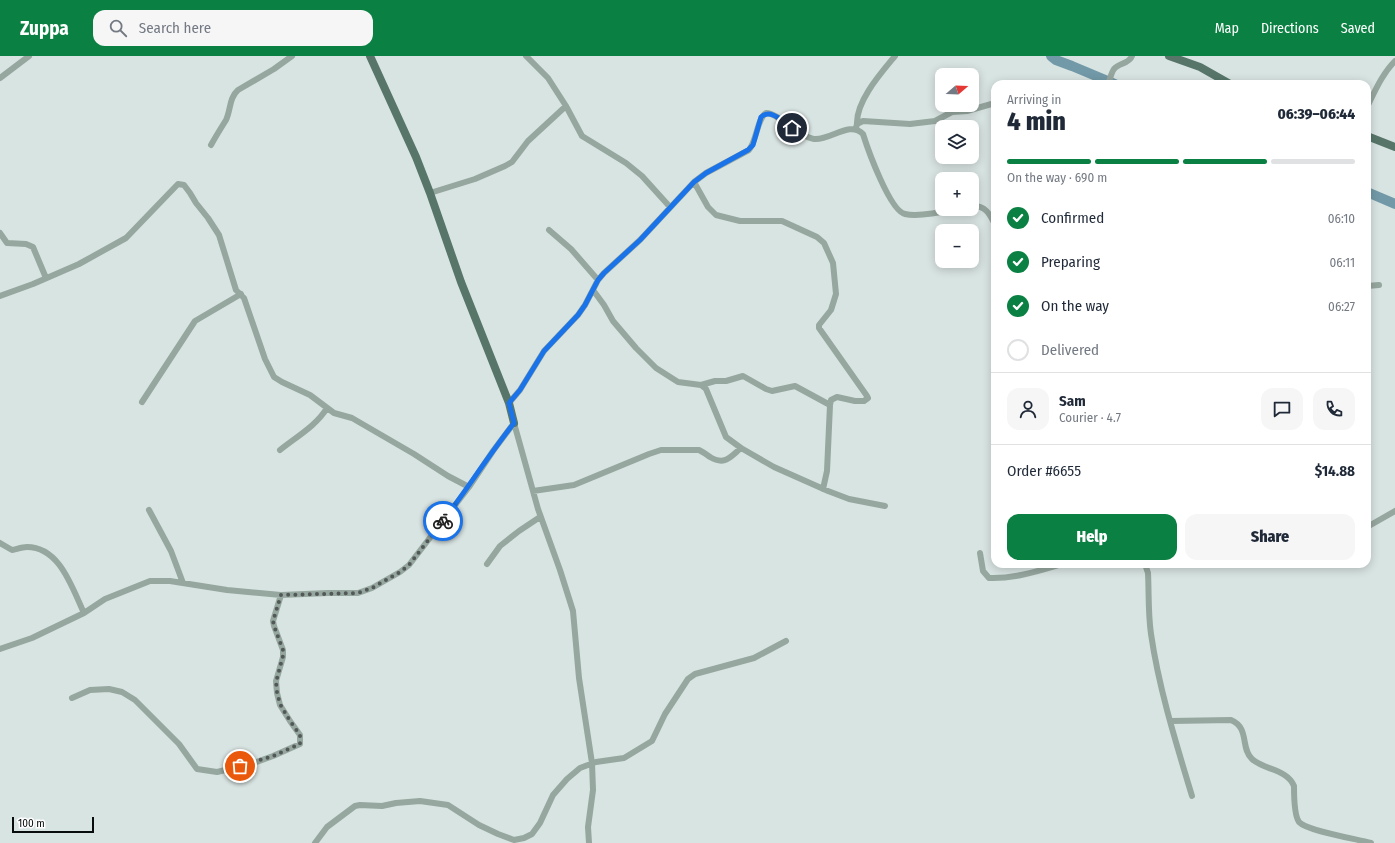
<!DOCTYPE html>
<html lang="en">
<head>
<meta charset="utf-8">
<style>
  :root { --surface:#fff; --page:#f6f6f7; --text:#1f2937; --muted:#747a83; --line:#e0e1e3; --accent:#0b8043 }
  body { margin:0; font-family:"Fira Sans Condensed",sans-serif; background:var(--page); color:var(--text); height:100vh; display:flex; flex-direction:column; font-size:15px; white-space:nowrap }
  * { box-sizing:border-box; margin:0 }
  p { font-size:13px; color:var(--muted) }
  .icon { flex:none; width:22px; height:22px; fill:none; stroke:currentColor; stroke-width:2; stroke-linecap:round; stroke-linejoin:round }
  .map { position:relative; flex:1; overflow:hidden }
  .side { position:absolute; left:991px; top:24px; width:380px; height:488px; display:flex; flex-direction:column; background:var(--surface); border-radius:12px; box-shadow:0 2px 10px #0003 }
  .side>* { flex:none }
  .needle { width:26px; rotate:71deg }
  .buttons { position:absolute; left:935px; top:12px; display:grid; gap:8px }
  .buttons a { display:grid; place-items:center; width:44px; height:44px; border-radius:8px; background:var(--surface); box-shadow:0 2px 10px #0003; font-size:20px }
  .scale { position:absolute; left:12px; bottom:10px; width:82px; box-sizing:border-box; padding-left:4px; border:2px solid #080c0c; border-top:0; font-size:11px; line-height:14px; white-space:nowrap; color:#080c0c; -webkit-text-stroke:3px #fff; paint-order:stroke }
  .pin { position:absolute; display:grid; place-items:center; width:34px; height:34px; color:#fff; margin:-17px; border:2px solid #fff; border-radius:50%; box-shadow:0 1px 4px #0007 }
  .courier { position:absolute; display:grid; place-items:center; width:40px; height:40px; margin:-20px; border:3px solid #1a73e8; border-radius:50%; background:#fff; color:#222; box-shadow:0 1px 5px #0007 }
  .overview em { font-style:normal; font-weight:800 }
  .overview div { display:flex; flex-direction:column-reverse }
  .overview { display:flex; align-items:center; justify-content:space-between; height:68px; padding:0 16px }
  h1 { font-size:26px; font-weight:800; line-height:30px }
  .bar { display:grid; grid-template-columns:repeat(4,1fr); gap:6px 4px; align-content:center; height:48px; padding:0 16px }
  .bar i { height:5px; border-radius:3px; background:var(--line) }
  .bar .on { background:var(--accent) }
  .bar p { grid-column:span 4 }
  .line { display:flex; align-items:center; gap:10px; padding:0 16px; border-top:1px solid var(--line) }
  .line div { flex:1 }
  .round { display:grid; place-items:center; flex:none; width:42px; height:42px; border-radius:12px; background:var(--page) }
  ol { padding:0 16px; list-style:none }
  li { display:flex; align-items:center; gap:12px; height:44px }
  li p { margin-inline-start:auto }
  li .icon { padding:4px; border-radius:50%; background:var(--accent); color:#fff; stroke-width:4 }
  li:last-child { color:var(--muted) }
  li i { width:22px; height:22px; border:2px solid var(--line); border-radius:50% }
  .cta { display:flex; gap:8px; margin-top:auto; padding:8px 16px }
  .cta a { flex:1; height:46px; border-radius:12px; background:var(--accent); color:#fff; font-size:16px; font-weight:800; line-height:46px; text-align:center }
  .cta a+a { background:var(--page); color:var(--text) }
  header { display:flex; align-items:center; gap:24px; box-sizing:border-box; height:56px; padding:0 20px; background:var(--accent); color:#fff }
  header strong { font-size:19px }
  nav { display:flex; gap:22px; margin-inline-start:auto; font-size:14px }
  .search { width:280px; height:36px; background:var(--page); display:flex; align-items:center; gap:10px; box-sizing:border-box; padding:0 14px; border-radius:12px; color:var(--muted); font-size:15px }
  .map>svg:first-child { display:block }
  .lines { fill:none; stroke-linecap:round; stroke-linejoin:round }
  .river { stroke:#7299a8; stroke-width:10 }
  .minor { stroke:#96a79f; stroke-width:6 }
  .major { stroke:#577669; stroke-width:8 }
  .done { stroke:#515857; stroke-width:4; stroke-dasharray:0 7.2 }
  .route { stroke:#1a73e8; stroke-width:5 }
</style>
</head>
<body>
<header>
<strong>Zuppa</strong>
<div class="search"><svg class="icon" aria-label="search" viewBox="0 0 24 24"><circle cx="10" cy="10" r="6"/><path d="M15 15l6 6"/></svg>Search here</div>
<nav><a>Map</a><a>Directions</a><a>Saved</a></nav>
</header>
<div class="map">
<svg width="1395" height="787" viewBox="0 0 1395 787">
  <rect width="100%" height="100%" fill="#d8e4e2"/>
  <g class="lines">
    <!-- river -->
    <path class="river" d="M1051,0L1056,4L1072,10L1115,28
      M1367,136L1395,148"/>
    <!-- minor -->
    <path class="minor" d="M526,0L548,22L566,50L582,80L626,107L642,120L670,151
      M0,22L29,0
      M1108,28C1110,24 1111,17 1114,13C1119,7 1129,8 1132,0
      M1367,51C1375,35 1382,18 1395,5
      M857,68C856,45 881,17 895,0
      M856,72L857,68L863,65L910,68L935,65L952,56L967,55L995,47
      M211,89C216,80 221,72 226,64C231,53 229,42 238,34L274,13L292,0
      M694,126L708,151L716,159L740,165H782L817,181L824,187L833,207L836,238L831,254L819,269V272L867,340L868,342L864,345H855L837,341L831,344L830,349L827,415L823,433
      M430,137L475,123L505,110L512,106L528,85L566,50
      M972,150C985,149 990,158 995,169
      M549,174L571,193L598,224
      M0,177L7,187L26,188L33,191L46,222
      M1367,230L1379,229
      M593,234L604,249L613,265L636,292L656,312L678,326L701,329L706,333L726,381L741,392L774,411L828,435L849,443L885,450
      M0,240L33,228L79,208L126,182L178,128L184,129L190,137L196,147L208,162L219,179L236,234L244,242L265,303L274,321L282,326L310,339L334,357L352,362L414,398L448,420L469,431
      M701,329L715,325H726L743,320L766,333L772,335L795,330L830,349
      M142,346L195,265L241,238
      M509,347L520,334L544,295L578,259L585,249L598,224L604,217L640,184L694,126L706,117L749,94C757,84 757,63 766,57C777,56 799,81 814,83C830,85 850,64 863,78C868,94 890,155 905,158C918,161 942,156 955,153
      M514,367L538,453L560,514L573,555L579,622L592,707L593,734L588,771L589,787
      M280,394C296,381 316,370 327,352
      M533,435L574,429L649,398L661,394H699C703,396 706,398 710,401C725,410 730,401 741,392
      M149,454L171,495L183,527
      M1367,471L1395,455
      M0,487L12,494C17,493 22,491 27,491C60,491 72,532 84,557
      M980,497L983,515L989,522C1014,523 1038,515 1062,508
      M487,508L500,490L519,475L540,461
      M1145,508L1148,517C1149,537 1148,558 1151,578C1159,633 1176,687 1192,740
      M0,593L32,582L84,557L105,543L150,525H170L227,534L281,539L328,537H358L372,532L400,516L409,509L469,431L493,395L514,367
      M72,642L90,634L109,633L122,636L135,644L179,688L197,713L217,716L251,708L273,700L300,688V679L290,665L280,649L277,637L276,625L283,601V594L274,570L273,565L281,539
      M1171,665L1231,664C1250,672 1240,692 1252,703C1264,714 1287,713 1294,730C1294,739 1294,759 1299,766C1307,775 1357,783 1371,787
      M315,787L327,771L355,750L360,749L382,750L396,747L420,745L448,749L479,769L498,778L514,784L524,782L532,778L540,767L553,739L567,723L580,712L596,706L624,702L652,685L665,658L688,623L695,618L754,602L786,585"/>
    <!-- major -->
    <path class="major" d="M370,0L416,101L430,137L461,226L509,347L514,367
      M1169,0L1200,11L1230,28
      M1367,80L1395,91"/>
  </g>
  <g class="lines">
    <!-- done -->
    <path class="done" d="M240,710L273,700L300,688V679L290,665L280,648L277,636L276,626L283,600V594L274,570L273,565L281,539L358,537L372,532L400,516L409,509L443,465"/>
    <!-- route -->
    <path class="route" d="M443,465C467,433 489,399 514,367L509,347L520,334L544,295L578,259L585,249L598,224L604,217L640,184L694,126L706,117L748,94L753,89L761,61C771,52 783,66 792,72"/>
  </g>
</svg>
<div class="buttons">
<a><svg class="needle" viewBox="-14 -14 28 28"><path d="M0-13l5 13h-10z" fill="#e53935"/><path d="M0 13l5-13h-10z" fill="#747a83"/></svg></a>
<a><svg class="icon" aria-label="layers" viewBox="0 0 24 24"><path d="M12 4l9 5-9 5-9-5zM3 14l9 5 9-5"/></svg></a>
<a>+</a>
<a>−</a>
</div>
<div class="scale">100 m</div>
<div class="pin" style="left:240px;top:710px;background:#ea580c"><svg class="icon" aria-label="bag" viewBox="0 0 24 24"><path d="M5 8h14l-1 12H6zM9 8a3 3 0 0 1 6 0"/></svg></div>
<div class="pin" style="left:792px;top:72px;background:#1f2937"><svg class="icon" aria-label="home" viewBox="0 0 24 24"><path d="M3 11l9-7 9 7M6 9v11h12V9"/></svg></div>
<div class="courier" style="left:443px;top:465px"><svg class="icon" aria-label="bike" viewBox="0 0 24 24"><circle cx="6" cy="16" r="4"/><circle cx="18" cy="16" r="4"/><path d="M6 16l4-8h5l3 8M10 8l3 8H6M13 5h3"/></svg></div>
<section class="side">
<div class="overview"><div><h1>4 min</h1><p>Arriving in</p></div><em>06:39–06:44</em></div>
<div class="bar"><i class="on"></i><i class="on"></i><i class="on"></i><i></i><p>On the way · 690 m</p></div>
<ol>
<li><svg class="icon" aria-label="check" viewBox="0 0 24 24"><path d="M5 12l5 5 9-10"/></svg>Confirmed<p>06:10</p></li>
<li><svg class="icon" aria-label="check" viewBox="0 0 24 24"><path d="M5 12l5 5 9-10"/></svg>Preparing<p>06:11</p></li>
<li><svg class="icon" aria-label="check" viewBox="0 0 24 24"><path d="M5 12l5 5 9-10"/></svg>On the way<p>06:27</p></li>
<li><i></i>Delivered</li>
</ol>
<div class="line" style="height:72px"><a class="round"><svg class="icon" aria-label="person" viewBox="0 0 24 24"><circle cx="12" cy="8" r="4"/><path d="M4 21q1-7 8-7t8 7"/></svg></a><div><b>Sam</b><p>Courier · 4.7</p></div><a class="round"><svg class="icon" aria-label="chat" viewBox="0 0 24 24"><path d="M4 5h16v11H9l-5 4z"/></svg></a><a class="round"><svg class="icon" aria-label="phone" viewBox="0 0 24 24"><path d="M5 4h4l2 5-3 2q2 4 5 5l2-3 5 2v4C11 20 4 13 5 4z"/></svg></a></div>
<div class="line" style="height:52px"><div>Order #6655</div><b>$14.88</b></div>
<div class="cta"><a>Help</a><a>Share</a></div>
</section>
</div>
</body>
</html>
